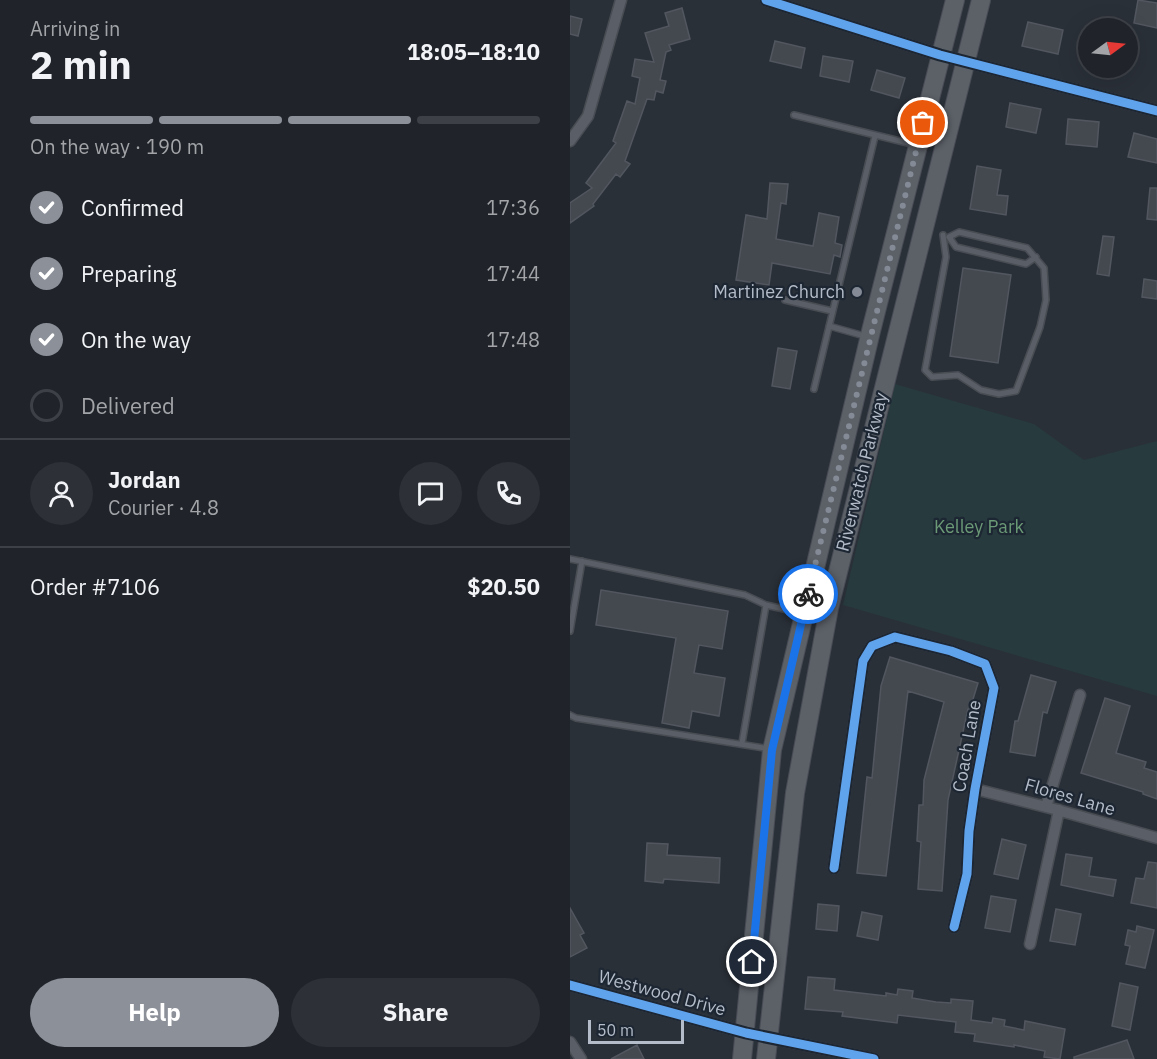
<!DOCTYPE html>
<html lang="en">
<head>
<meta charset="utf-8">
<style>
  :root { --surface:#20242a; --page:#2d3036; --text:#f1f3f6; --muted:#a2a4a8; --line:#3d4147; --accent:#8c9099 }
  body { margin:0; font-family:"IBM Plex Sans",sans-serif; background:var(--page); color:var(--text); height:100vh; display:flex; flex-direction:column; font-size:22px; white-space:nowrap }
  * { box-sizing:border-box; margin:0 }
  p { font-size:20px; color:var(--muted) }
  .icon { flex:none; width:33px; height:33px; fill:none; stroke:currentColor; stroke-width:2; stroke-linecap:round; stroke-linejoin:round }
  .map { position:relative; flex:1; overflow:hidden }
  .drawer { display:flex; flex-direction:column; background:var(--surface); width:570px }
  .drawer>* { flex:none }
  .needle { width:39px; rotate:75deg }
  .tools { position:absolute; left:508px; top:18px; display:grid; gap:12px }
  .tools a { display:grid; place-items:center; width:60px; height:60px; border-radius:50%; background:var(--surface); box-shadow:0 6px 24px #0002,0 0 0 2px var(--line); font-size:30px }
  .scale { position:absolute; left:18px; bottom:15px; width:96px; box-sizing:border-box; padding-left:6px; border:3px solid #b4bcc9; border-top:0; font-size:16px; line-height:21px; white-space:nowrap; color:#b4bcc9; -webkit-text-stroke:4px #1d2633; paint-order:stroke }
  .pin { position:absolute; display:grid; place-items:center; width:51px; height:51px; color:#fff; margin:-26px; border:3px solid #fff; border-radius:50%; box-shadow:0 2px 6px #0007 }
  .courier { position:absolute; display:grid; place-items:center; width:60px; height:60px; margin:-30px; border:4px solid #1a73e8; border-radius:50%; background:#fff; color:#222; box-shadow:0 2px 8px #0007 }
  .head em { font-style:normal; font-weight:700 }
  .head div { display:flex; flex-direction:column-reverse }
  .head { display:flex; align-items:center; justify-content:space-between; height:102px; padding:0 30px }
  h1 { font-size:39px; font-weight:700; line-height:45px }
  .bar { display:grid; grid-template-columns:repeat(4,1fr); gap:9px 6px; align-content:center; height:72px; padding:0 30px }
  .bar i { height:8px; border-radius:4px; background:var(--line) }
  .bar .current { background:var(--accent) }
  .bar p { grid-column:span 4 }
  .line { display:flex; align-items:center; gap:15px; padding:0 30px; border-top:2px solid var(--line) }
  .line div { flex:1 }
  .round { display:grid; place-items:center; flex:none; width:63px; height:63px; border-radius:32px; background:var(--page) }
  ol { padding:0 30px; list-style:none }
  li { display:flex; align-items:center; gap:18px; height:66px }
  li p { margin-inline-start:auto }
  li .icon { padding:6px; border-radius:50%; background:var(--accent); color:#fff; stroke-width:4 }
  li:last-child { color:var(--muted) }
  li i { width:33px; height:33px; border:3px solid var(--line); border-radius:50% }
  .action { display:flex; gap:12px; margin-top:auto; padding:12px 30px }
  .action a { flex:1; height:69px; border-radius:36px; background:var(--accent); color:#fff; font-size:24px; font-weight:700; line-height:69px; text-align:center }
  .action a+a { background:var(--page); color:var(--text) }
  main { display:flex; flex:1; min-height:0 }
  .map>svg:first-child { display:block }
  .green { fill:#273a3e }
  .building { fill:#444950; stroke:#52575f; stroke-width:1.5 }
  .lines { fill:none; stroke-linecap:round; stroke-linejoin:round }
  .service-casing { stroke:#484c53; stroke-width:8 }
  .minor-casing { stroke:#484c53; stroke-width:13 }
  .primary-casing { stroke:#484c55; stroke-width:20 }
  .service { stroke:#5a5e66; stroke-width:5 }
  .minor { stroke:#5a5e66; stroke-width:10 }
  .primary { stroke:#5c6168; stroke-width:18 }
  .cycleway-casing { stroke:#1d2633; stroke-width:13 }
  .cycleway { stroke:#60a3ed; stroke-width:9 }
  .done { stroke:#848b96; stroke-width:6; stroke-dasharray:0 10.8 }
  .route { stroke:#1a73e8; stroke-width:8 }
  .poi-dot { fill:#848b96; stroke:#1d2633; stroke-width:2 }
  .labels { text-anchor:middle; stroke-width:4.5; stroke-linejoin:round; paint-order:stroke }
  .poi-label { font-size:18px; fill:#b4bcc9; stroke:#1d2633; text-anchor:end }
  .street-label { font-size:18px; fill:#b4bcc9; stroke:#1d2633 }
  .park-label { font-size:18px; fill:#6b9a76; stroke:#1d2633 }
</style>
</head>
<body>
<main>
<section class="drawer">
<div class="head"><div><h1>2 min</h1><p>Arriving in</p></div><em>18:05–18:10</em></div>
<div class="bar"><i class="current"></i><i class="current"></i><i class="current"></i><i></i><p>On the way · 190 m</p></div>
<ol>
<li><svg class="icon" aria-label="check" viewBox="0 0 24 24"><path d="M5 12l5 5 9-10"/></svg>Confirmed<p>17:36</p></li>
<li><svg class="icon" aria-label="check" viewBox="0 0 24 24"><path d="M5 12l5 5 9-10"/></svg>Preparing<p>17:44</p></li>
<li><svg class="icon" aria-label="check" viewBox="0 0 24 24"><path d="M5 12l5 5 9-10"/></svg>On the way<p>17:48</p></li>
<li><i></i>Delivered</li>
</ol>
<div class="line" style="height:108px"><a class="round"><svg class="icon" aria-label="person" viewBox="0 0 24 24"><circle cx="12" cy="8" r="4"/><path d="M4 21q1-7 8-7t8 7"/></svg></a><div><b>Jordan</b><p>Courier · 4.8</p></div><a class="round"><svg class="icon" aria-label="chat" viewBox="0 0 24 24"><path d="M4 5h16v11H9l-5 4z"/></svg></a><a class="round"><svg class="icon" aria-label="phone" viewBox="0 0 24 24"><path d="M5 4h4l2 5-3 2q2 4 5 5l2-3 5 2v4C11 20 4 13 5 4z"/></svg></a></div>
<div class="line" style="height:78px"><div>Order #7106</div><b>$20.50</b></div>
<div class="action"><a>Help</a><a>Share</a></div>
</section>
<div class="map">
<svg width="587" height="1059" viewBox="0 0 587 1059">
  <rect width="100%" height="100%" fill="#2a3038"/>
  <!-- green -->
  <path class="green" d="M325,384L464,424L514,460L587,441V696L273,605Z"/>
  <!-- building -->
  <path class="building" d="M568,0L587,3V28L564,23Z
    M112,8L120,39L99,45L101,50L96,52L90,80L96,81L93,93L86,91L84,100L77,99L55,161L60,164L50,177L46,174L23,204L24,206L0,223V203L22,188L16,183L46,143L43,141L57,101L65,104L70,78L62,76L65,59L84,62L75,33L99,26L95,13Z
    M0,16L12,19L8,36L0,34Z
    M458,22L493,30L488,54L452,46Z
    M205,41L235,48L231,68L200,61Z
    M253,56L283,61L279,82L250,76Z
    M307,70L335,78L329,98L301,90Z
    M440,103L471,109L466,133L436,127Z
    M498,119L529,122L527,147L496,144Z
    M564,133L587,139V163L558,157Z
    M407,166L431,170L427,195L438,196L436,215L400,209Z
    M200,183L218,184L216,204L211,203L206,239L243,246L249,213L269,217L265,243L272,245L270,257L264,255L260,274L202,263L199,285L166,280L176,215L197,219Z
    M580,188H587V220L577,219Z
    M533,236L544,237L539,276L527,274Z
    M393,268L441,275L428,363L380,356Z
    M574,279L587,281V299L572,297Z
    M208,348L227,351L220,389L202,386Z
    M31,590L158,611L152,649L129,645L124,673L155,678L149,716L122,711L119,728L92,723L106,638L26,625Z
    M320,657L408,683L400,709H398L378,800L372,891L348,889L351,842L347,841L349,805H353L354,780L374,702L338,691L316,876L287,873L297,777L302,778L311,686Z
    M461,675L486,682L477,713L473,712L465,756L440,752L445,721H448Z
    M535,698L560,706L546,753L576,762L574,768L587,772V799L573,794V792L511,773Z
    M432,839L456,845L448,879L424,874Z
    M77,843L98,844L97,855L150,858L149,883L94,879L93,883L75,881Z
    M496,854L522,858L519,876L546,880L543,896L491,885Z
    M578,862L587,863V908L561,903L566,878L574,879Z
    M421,896L446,900L440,932L415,928Z
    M248,904L269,906L267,931L246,929Z
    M0,908L14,933L10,935L17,948L0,957Z
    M486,909L511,914L505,945L480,941Z
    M292,912L312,916L308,940L287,936Z
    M567,926L584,930L575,968L556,964L560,946L555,945L558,930L566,932Z
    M238,977L265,979L264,990L316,996V993L327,995L328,989L343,991L342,998L366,1002L381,1003V999L403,1001L401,1020L422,1023L423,1018L435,1020L434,1026L454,1030L455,1021L495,1029L490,1059L474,1057L475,1051L444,1045V1047L404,1041L405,1034L385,1032L386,1022L328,1015L327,1023L272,1016L273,1012L235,1009Z
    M550,983L568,987L560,1030L542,1026Z
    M557,1040L564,1059H504V1057Z
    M67,1045L74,1059H41Z"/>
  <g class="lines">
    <!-- service casing -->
    <g class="service-casing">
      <path id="service" d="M224,115L346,145
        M373,235L376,257L355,370L362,377L388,375L411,390L429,394L446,391L470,327L476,300L474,268L457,248L389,232L379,237L386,247L456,264L466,257
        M215,300L262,311
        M259,326L298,337
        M244,389L305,136
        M0,559L175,595L196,605L231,613
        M0,631L12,561
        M0,715L6,718L200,749
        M172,743L196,605"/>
    </g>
    <!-- minor casing -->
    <g class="minor-casing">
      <path id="minor" d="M196,0L370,55L587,111
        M0,141L18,116L51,0
        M405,789L484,809L587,838
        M476,807L510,695
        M264,868L293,661L302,646L325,637L381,651L415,664L424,688L405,789L399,831L397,874L384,927
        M460,944L489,810
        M0,985L176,1033L304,1059
        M0,1042L11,1059"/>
    </g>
    <!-- primary casing -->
    <g class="primary-casing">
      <path id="primary" d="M172,1059L202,750L301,331L385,0
        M196,1059L225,793L259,608L411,0"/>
    </g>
    <!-- service -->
    <use href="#service" class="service"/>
    <!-- minor -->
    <use href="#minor" class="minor"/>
    <!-- primary -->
    <use href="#primary" class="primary"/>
    <!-- cycleway casing -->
    <g class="cycleway-casing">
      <path id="cycleway" d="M196,0L370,55L587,111
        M264,868L293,661L302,646L325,637L381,651L415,664L424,688L405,789L399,831L397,874L384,927
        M0,985L176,1033L304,1059"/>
    </g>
    <!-- cycleway -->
    <use href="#cycleway" class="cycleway"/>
  </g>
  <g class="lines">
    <!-- done -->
    <path class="done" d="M238,594L353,123"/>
    <!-- route -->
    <path class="route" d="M182,962L202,750L238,594"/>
  </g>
  <!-- markers -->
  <circle class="poi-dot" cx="287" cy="292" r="6"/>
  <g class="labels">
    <!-- poi labels -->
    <g class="poi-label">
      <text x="275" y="298">Martinez Church</text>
    </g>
    <!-- street labels -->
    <g class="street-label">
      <text transform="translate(292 472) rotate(-76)" y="6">Riverwatch Parkway</text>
      <text transform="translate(397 746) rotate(-80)" y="6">Coach Lane</text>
      <text transform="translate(500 797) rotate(16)" y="6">Flores Lane</text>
      <text transform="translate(92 993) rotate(15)" y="6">Westwood Drive</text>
    </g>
    <!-- park labels -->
    <g class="park-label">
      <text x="409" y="533">Kelley Park</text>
    </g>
  </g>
</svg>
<div class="tools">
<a><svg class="needle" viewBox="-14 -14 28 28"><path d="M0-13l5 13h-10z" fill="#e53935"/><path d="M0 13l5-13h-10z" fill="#a2a4a8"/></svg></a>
</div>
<div class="scale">50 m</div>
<div class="pin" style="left:353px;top:123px;background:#ea580c"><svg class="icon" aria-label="bag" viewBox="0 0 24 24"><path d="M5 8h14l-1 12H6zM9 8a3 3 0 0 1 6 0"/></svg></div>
<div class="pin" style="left:182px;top:962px;background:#1f2937"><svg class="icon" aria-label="home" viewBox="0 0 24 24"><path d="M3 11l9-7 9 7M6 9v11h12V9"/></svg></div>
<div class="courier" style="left:238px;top:594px"><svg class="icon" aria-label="bike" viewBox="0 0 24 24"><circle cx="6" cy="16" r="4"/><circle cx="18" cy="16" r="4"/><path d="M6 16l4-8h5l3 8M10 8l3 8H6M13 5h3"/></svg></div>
</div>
</main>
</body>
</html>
